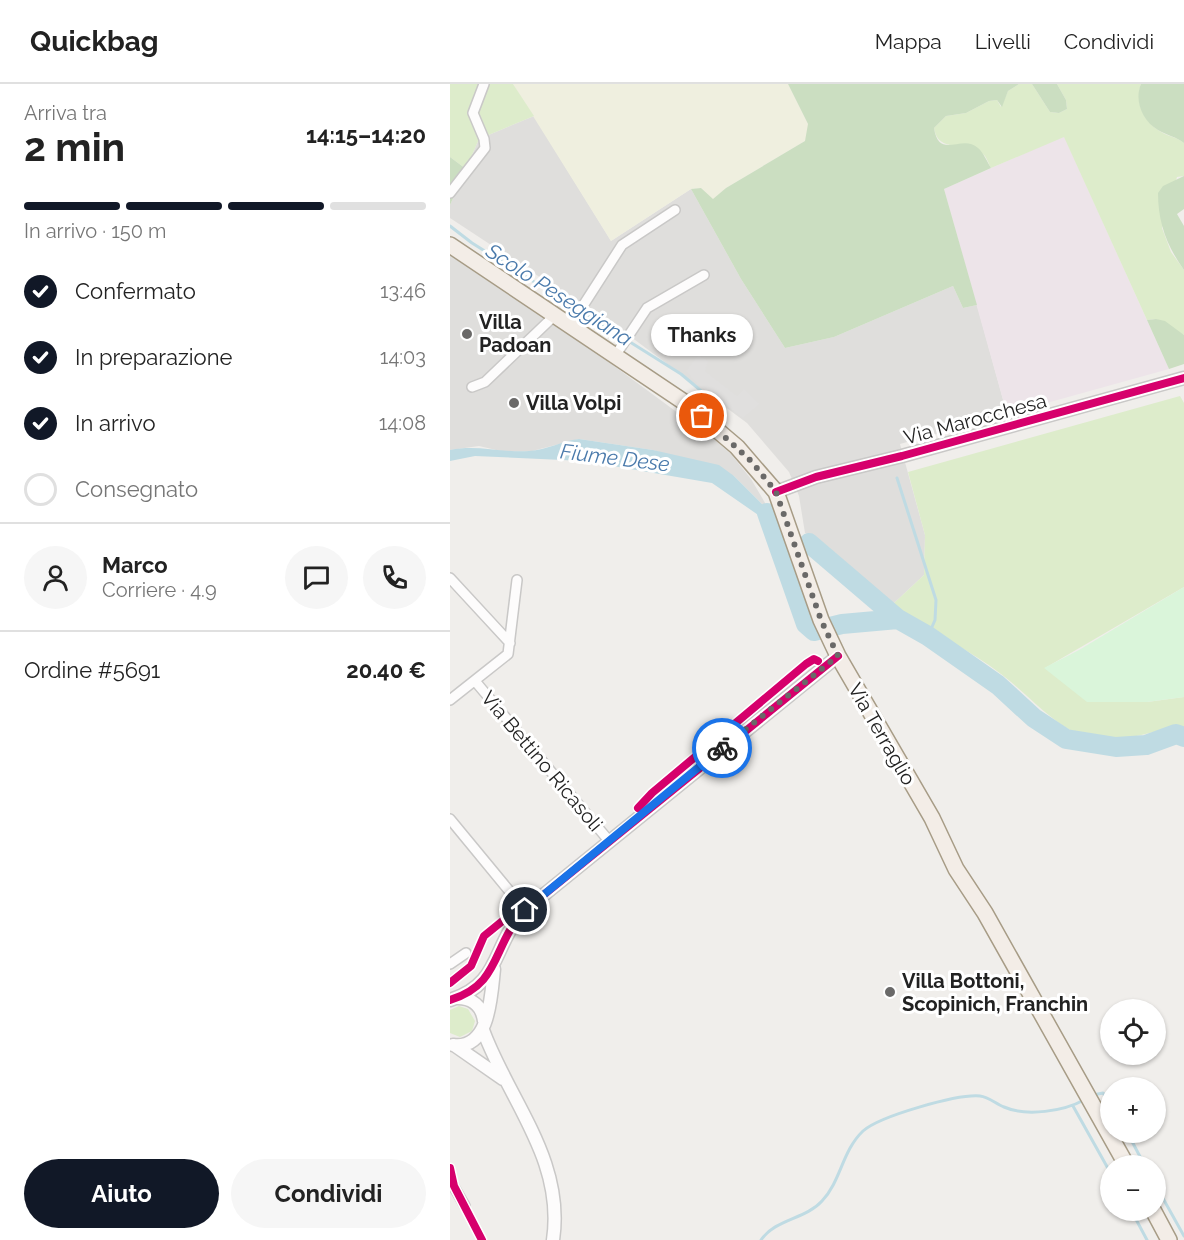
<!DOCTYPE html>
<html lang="it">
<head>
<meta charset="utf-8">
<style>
  :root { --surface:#fff; --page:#f6f6f6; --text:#222; --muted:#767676; --line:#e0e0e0; --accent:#111827 }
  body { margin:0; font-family:Raleway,sans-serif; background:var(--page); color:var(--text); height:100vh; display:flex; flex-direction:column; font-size:22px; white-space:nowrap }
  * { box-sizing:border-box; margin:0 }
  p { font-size:20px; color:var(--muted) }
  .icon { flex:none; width:33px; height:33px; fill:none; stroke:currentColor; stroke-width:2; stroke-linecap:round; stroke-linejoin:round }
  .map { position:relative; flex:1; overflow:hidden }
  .drawer { display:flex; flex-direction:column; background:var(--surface); width:450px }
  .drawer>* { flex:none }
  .fabs { position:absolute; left:650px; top:915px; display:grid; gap:12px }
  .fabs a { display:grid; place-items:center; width:66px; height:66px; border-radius:50%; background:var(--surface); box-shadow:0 2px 4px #0004; font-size:30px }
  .pin { position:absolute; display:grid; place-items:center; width:51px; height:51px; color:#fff; margin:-26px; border:3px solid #fff; border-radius:50%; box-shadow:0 2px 6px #0007 }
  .courier { position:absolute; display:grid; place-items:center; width:60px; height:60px; margin:-30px; border:4px solid #1a73e8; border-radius:50%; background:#fff; color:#222; box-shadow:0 2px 8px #0007 }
  .bubble { position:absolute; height:42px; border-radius:21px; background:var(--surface); box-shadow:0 2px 4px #0004; font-size:20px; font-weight:700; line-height:42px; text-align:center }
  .summary em { font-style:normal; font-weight:700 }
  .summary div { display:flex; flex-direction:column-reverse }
  .summary { display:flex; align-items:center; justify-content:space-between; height:102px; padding:0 24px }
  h1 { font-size:39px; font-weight:700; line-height:45px }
  .bar { display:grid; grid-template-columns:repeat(4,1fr); gap:9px 6px; align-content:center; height:72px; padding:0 24px }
  .bar i { height:8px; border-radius:4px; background:var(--line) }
  .bar .active { background:var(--accent) }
  .bar p { grid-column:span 4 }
  .line { display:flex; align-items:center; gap:15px; padding:0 24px; border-top:2px solid var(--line) }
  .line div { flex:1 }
  .round { display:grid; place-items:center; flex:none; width:63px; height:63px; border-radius:32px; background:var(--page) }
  ol { padding:0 24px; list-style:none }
  li { display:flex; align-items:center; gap:18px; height:66px }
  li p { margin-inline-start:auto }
  li .icon { padding:6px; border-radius:50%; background:var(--accent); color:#fff; stroke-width:4 }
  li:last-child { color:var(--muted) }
  li i { width:33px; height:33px; border:3px solid var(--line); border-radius:50% }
  .primary-button { display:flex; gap:12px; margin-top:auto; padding:12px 24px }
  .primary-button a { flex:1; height:69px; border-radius:36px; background:var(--accent); color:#fff; font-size:24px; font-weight:700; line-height:69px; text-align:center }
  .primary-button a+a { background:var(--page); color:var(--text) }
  header { display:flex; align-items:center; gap:36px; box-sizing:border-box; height:84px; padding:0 30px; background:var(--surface); border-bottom:2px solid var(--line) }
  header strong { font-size:28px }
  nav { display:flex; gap:33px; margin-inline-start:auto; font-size:21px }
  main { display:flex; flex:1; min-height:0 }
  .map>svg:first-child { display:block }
  .residential { fill:#dfdedc }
  .industrial { fill:#ede4e9 }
  .farmland { fill:#efefdf }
  .grass { fill:#ddeccb }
  .forest { fill:#cbdec1 }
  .park { fill:#daf5da }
  .parking { fill:#e0dfde }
  .water { fill:#bfdbe3 }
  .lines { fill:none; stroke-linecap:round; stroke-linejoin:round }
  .stream { stroke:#bfdbe3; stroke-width:3 }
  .river { stroke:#bfdbe3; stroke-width:20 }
  .minor-casing { stroke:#c9c8c7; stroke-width:12 }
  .tertiary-casing { stroke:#c9c8c7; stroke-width:15 }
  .primary-casing { stroke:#a79c86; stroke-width:18 }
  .minor { stroke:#fdfcfc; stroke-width:9 }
  .tertiary { stroke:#fdfcfc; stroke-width:12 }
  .primary { stroke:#f3ede7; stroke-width:15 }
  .cycleway-casing { stroke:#fff; stroke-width:11 }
  .cycleway { stroke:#d6006c; stroke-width:8 }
  .done { stroke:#6a6968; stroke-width:6; stroke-dasharray:0 10.8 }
  .route { stroke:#1a73e8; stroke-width:8 }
  .poi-dot { fill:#6a6968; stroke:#fff; stroke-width:2 }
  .labels { text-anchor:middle; stroke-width:6; stroke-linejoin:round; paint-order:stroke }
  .poi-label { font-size:20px; font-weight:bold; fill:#222; stroke:#fff; text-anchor:start }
  .street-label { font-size:20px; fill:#222; stroke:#fff }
  .water-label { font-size:21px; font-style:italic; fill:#4a7aab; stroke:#fff }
</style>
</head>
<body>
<header>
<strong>Quickbag</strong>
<nav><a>Mappa</a><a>Livelli</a><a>Condividi</a></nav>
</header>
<main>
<section class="drawer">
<div class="summary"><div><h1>2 min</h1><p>Arriva tra</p></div><em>14:15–14:20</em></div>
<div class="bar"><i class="active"></i><i class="active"></i><i class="active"></i><i></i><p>In arrivo · 150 m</p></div>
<ol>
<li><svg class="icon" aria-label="check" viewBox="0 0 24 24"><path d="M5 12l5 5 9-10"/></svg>Confermato<p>13:46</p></li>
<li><svg class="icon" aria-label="check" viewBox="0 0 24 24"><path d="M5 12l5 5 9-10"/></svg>In preparazione<p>14:03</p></li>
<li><svg class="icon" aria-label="check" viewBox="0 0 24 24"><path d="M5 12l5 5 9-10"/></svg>In arrivo<p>14:08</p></li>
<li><i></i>Consegnato</li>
</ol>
<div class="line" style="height:108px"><a class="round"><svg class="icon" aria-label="person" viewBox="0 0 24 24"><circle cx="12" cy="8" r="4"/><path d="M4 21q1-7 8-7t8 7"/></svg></a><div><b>Marco</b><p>Corriere · 4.9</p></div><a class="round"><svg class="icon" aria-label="chat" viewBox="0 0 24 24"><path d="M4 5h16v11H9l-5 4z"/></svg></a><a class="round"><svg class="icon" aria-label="phone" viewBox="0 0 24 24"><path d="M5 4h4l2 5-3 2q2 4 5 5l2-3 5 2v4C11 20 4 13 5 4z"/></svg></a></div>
<div class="line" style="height:78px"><div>Ordine #5691</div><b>20.40 €</b></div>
<div class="primary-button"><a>Aiuto</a><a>Condividi</a></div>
</section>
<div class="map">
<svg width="734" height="1156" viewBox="0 0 734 1156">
  <rect width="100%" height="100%" fill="#f0eeeb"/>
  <!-- residential -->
  <path class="residential" d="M84,32L161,157L241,105L291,195L335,264L384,253L503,202L513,224L527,221L557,330L450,360L475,451L474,491L443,520L374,459L355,449L349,412L339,388L297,339L181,253L0,134V121L29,55Z
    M0,169L84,223L266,357L281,370L301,395L321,429L284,392L203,366L129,355L82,367L55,368L29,362L0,366Z"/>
  <!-- industrial -->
  <path class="industrial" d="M614,52L719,285L557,330L494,105Z"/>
  <!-- farmland -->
  <path class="farmland" d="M63,0H338L358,40V49L355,57L276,104L263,116L251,104L241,105L161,157Z"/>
  <!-- grass -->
  <path class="grass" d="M0,0H63L84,32L29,55L16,85L0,73Z
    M569,0H582L600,28L609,29L617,25L616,16L607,0H691C685,18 693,36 708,46C716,52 727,53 734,59V92L727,93L712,144L721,168L734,186V251L706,235L697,236L614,53L541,84C539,81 537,74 534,71C516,55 488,71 484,44L496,32L516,29L539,17L547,16L551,23L558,7Z
    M730,312L734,319V503L595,584L697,618L734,613V644C704,643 674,661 644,655C607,647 581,612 551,590C520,566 484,549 449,530C423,515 384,478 364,454L374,459L443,520L474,491L475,451L458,388Z
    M9,922L18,925L25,937L22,947L10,953L0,949V926Z"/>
  <!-- forest -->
  <path class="forest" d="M338,0H569L558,7L552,23L547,16L539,17L516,29L496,32L484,44C489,77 512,49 528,64C534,69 537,78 541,84L494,105L527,221L513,224L503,202L384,253L335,264L291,195L241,105L251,104L263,115L276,104L355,57L358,40Z
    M582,0H607L616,16L617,25L609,29L600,28Z
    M691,0H734V59C727,53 716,51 708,46C692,37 684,16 691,0Z
    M0,73L16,85L0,121Z
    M734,92V125L727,130L734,142V186C717,162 708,139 708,109L713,102Z
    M706,235L715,237L734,251V280L719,285L697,236Z"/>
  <!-- park -->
  <path class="park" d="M734,503V613L697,618H637L594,584L629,566Z"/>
  <!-- parking -->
  <path class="parking" d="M248,271L258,277L255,287L287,312L294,305L310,320L293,334L247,300L236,287Z"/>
  <!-- water -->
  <path class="water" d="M129,355L203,366L269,381L284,392L321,429L331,454L314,435L262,399L134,377L25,372L0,377V366C27,360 52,369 79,367C97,366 111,357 129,355Z"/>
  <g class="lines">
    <!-- stream -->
    <path class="stream" d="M0,142L22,159L231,290L274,326
      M447,394L486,516L485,536L478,552
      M643,1011L653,1009L660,1018
      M623,1022L660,1088
      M677,1048L695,1082
      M705,1100L734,1152
      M681,1126L697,1156
      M311,1156C325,1135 356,1135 372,1117C391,1097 392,1067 413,1047C430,1032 507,1010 530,1012C539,1013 546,1020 554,1023C577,1033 614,1027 634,1016"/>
    <!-- river -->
    <path class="river" d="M317,429L356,540L364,547L392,540L448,535
      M359,459L448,535L478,552L548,601L584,634L616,655L666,663L696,661L726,650L734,653"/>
    <!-- minor casing -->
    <g class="minor-casing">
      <path id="minor" d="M0,109L35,64L34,55L23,29L34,0
        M120,242L172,161L225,126
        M165,272L197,224L254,191
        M22,303L35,298L104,232
        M0,494L60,559
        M25,597L160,758
        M0,616L58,570L67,496
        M0,735L75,826
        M0,880L16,869
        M0,1096L15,1122"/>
    </g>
    <!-- tertiary casing -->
    <g class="tertiary-casing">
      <path id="tertiary" d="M326,408L366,393L452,372L734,294
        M8,914C22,914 32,922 34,937
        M0,916C52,900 41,862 75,826L388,572
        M33,946C59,1017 115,1076 103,1156
        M3,961C40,966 41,912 44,885
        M4,961L53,995"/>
    </g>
    <!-- primary casing -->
    <g class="primary-casing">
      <path id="primary" d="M0,161L234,318L287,363L326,408L371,536L388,572L482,734L506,785L535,829L677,1082
        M703,1126L719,1156"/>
    </g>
    <!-- minor -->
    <use href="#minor" class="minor"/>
    <!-- tertiary -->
    <use href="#tertiary" class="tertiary"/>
    <!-- primary -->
    <use href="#primary" class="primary"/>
    <!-- cycleway casing -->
    <g class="cycleway-casing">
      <path id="cycleway" d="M326,408L366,393L452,372L734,294
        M188,724L202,709L356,580L364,575L368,577
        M0,899L21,882L34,852L66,826
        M0,916C52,900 41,862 75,826L388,572
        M0,1084L4,1102L32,1156"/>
    </g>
    <!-- cycleway -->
    <use href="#cycleway" class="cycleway"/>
  </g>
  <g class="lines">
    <!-- done -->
    <path class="done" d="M252,332L302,378L326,408L371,536L388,572L272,664"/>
    <!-- route -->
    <path class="route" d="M75,826L272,664"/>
  </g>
  <!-- markers -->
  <g class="poi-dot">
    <circle cx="17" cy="250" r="6"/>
    <circle cx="64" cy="319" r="6"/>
    <circle cx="440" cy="908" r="6"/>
  </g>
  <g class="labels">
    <!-- poi labels -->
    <g class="poi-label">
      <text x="29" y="245">Villa<tspan x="29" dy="23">Padoan</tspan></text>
      <text x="76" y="326">Villa Volpi</text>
      <text x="452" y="904">Villa Bottoni,<tspan x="452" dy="23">Scopinich, Franchin</tspan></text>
    </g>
    <!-- street labels -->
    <g class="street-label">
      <text transform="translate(525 335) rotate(-15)" y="7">Via Marocchesa</text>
      <text transform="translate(432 650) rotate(60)" y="7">Via Terraglio</text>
      <text transform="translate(92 677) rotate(50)" y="7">Via Bettino Ricasoli</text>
    </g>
    <!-- water labels -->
    <g class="water-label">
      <text transform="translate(109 211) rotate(33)" y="7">Scolo Peseggiana</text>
      <text transform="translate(165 374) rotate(7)" y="7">Fiume Dese</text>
    </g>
  </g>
</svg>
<div class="fabs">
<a><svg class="icon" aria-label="locate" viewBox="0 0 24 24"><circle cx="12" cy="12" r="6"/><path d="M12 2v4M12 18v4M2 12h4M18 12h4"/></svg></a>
<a>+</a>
<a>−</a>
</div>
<div class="pin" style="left:252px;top:332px;background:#ea580c"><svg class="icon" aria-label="bag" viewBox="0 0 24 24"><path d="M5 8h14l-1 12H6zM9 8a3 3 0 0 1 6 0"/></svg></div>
<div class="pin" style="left:75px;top:826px;background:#1f2937"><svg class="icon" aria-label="home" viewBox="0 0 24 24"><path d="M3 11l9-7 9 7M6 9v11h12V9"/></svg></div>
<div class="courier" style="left:272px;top:664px"><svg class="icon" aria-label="bike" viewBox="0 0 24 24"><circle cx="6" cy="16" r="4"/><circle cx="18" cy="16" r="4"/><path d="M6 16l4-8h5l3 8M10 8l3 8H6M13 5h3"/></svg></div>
<div class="bubble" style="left:201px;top:230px;width:102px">Thanks</div>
</div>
</main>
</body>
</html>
